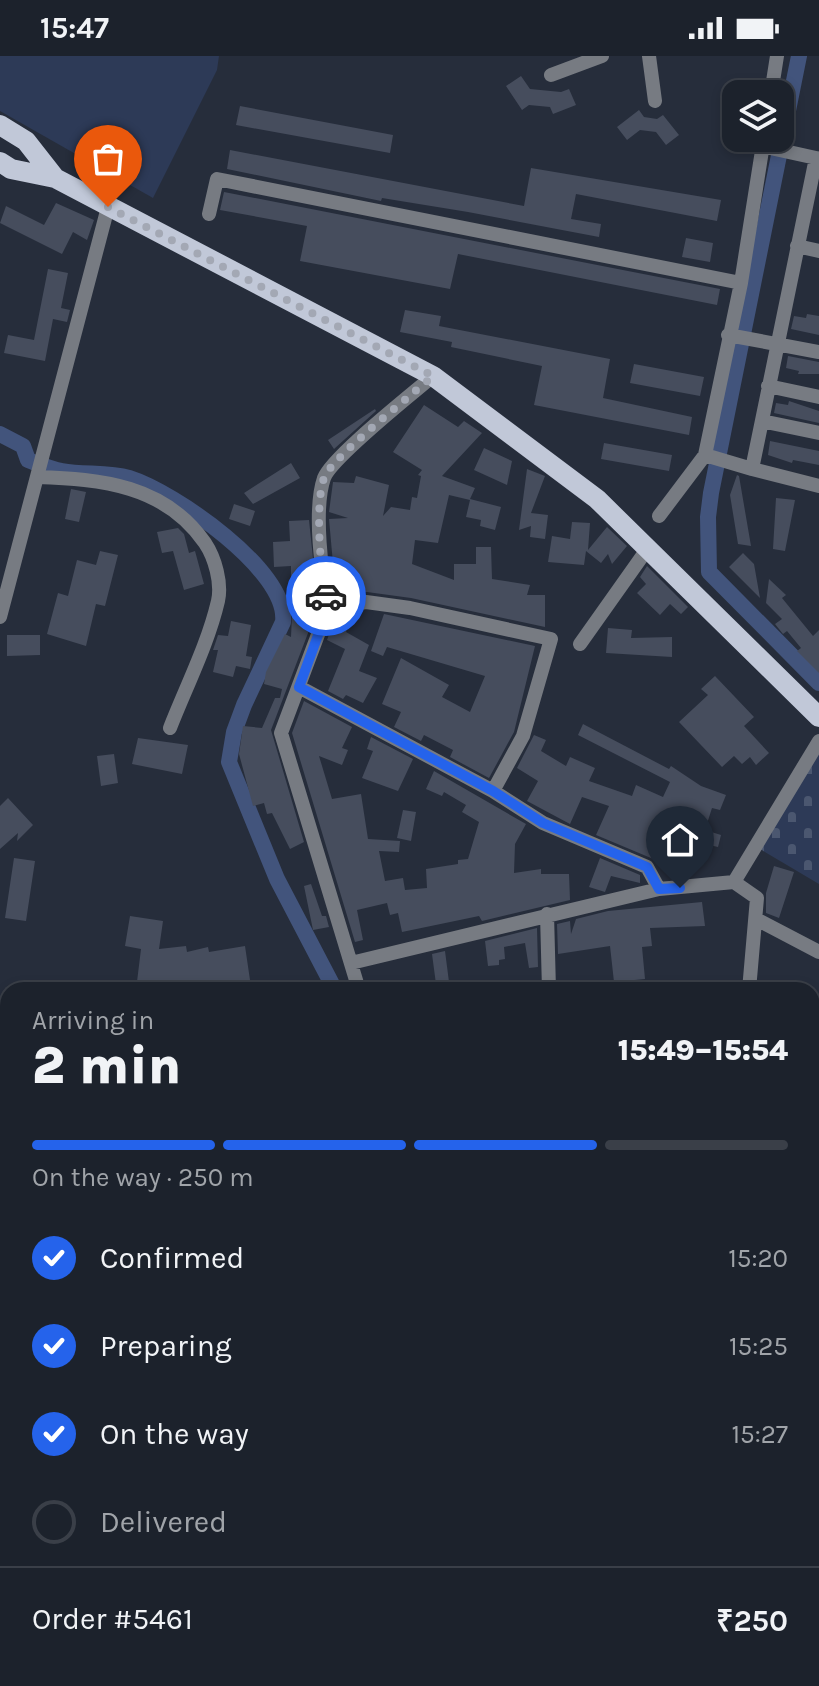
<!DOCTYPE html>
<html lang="en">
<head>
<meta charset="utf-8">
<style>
  :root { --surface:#1c222c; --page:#252a34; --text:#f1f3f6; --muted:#a0a4a9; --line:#3a3f48; --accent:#2563eb }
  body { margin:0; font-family:Karla,sans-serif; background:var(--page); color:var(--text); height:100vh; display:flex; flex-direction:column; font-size:30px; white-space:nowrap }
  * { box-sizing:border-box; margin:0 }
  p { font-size:26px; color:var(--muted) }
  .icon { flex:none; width:44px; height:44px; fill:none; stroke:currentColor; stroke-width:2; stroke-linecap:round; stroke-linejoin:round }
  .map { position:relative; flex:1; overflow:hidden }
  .side { position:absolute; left:0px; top:926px; width:820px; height:704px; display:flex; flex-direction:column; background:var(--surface); border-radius:24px 24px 0 0; box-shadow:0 4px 12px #0003,0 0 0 2px var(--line) }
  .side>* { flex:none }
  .controls { position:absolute; left:722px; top:24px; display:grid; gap:16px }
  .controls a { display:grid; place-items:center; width:72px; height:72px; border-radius:16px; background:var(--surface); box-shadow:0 4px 12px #0003,0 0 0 2px var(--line); font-size:40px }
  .pin { position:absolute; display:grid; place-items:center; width:68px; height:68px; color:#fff; margin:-82px -34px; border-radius:50% 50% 50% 0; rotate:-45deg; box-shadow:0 0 8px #0007 }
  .pin .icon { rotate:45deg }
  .courier { position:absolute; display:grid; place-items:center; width:80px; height:80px; margin:-40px; border:6px solid #2563eb; border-radius:50%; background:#fff; color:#222; box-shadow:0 2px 10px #0007 }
  .overview em { font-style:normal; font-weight:800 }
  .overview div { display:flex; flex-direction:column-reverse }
  .overview { display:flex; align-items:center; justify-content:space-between; height:136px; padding:0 32px }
  h1 { font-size:52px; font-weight:800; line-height:60px }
  .bar { display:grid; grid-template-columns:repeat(4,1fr); gap:12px 8px; align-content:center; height:96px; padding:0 32px }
  .bar i { height:10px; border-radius:6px; background:var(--line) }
  .bar .on { background:var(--accent) }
  .bar p { grid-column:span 4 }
  .line { display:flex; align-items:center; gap:20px; padding:0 32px; border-top:2px solid var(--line) }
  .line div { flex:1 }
  ol { padding:0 32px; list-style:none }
  li { display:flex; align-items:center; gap:24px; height:88px }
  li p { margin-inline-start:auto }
  li .icon { padding:8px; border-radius:50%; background:var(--accent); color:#fff; stroke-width:4 }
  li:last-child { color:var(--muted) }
  li i { width:44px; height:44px; border:4px solid var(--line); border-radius:50% }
  .status { display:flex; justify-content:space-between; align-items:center; height:56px; padding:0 40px; background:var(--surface); direction:ltr }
  .status svg { height:22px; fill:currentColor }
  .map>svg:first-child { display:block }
  .cemetery { fill:url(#cemetery-stones) }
  .pitch { fill:#2d3a57 }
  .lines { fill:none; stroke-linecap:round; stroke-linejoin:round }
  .canal { stroke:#42547c; stroke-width:16 }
  .building { fill:#464d5d }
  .street { stroke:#777b82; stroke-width:14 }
  .primary { stroke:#c1c8d8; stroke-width:20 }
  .done { stroke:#a3a8b4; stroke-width:8; stroke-dasharray:0 14.4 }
  .route { stroke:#2563eb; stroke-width:10 }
</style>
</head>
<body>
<div class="status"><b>15:47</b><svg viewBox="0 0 49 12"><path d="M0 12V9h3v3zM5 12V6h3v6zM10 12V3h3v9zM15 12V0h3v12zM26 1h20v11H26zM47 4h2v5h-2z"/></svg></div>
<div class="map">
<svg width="819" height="1630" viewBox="0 0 819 1630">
  <defs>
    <pattern id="cemetery-stones" width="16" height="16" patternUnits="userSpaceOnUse" patternTransform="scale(2)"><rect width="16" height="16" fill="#2d3a57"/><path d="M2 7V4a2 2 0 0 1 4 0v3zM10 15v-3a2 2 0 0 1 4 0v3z" fill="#4b5770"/></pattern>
  </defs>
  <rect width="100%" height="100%" fill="#262d3b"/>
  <!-- cemetery -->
  <path class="cemetery" d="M819,696V828L760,793Z"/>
  <!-- pitch -->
  <path class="pitch" d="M0,0H219L217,14L153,142L0,55Z"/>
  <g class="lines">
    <!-- canal -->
    <path class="canal" d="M799,0L711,437L708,461L709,516L819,627
      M0,378L23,390L28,404C39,408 51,413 62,415C84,419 108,416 129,422C174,436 289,515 283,566L244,649L234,676L229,706L277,823L335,934
      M471,1622L473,1630"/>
  </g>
  <!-- building -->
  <path class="building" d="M521,20L530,33L561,36L569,33L576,49L553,58L550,51L529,49L522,54L506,30Z
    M240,50L393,79L390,97L236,69Z
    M639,54L644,61L657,63L663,59L679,79L666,89L656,76L640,74L627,84L617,71Z
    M230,94L524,150L531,112L721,144L717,165L576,138L571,163L601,168L599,181L468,156L382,142L381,145L227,113Z
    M224,136L720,233L717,249L458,198L450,233L300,205L307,170L220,154Z
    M56,147L94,164L87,184L73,176L62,198L0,167L6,150L44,169Z
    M686,182L713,187L710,206L682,201Z
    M48,213L68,217L61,252L70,254L67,266L53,263L45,305L4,297L8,279L34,284Z
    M405,254L441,260L439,270L610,303L603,342L692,361L689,379L534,349L542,310L451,291L452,286L400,276Z
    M807,258L819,260V279L791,273L794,260L806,262Z
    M788,300L819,306V318H798L799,315L786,312Z
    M634,308L704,321L700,340L630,327Z
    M789,345L819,355V367L774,357L776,347L788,349Z
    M424,349L458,371L464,365L482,377L442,420L475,432L470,443L501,451L495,474L480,470L481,464L466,461L470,444L449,439L438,487L415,484L412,508L454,524V508H476V491H491L492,523L530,529L527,539H545V571L411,542L367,536L336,541L329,463L348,462L329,456L333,426L354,427L356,420L389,429L383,460L391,451L410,454L412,441L417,442L421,420L418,419L422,414L393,396Z
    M375,353L376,355L334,393L328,384Z
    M770,385L819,395V409L793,404L792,407L768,399Z
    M604,387L672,399L669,415L601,403Z
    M484,392L512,405L507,429L474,414Z
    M291,407L300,422L253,448L244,437Z
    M527,413L545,420L531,457L548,459L545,483L530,481L531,470L519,474Z
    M737,419L739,420L751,490L738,488L730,439Z
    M71,433L86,436L79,466L65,463Z
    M776,442L795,444L785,495L773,493Z
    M234,448L255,455L250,470L229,463Z
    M309,464L318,551L271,674L304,786L290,793L272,757L267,758L264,747L253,750L239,698L243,670L262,672L275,642H280L282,633L264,628L266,616L285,578L291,581L292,559H300L299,531H291V510L274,511L273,486L290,485L289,465Z
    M572,466L590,467L588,494L607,471L627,490L612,508L608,498L601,507L586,495L584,509L548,506L552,480L570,483Z
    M178,472L184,478L189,497L195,495L204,528L184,534L173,495L162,497L157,476Z
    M100,495L118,499L105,550L96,548L86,590L47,578L58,537L68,540L77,504L96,509Z
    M743,497L754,508L760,542L729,511Z
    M647,510L688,551L681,558L670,548L660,559L637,537L646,528L640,521Z
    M769,523L786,539L782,542L813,580L819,574V617L797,595L801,592L787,575L783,578L775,568L782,563L766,547Z
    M353,558L346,576L369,589L359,615L377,622L363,647L346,639L343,643L328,635L345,593L327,584L335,561Z
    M384,558L535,590L514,676L489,722L450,701L453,694L424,679L421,685L394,671L401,656L382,648L401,602L449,629L442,641L470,656L485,620L387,591L383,600L371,595Z
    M231,565L251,569L246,600L252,601L250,613L236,610L233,621L213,616L218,594H213L218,579L228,580Z
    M608,572L632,574L631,582L672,581V601L606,597Z
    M7,579H40V599L7,600Z
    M715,620L754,661L744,670L769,697L756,709L750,701L742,708L734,700L722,711L679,666L708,639L701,633Z
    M304,645L352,671L342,692L348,694L342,709L319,700L332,743L361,738L368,783L400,785L399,796L379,795L385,825L403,822L405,834L427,832L426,813L458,808V804L468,803L479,766L462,756L466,749L444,736L442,740L426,733L434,715L526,768L515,788L514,817L541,813V818H569L570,844L482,865L479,860L402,876L398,857L390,859L387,847L357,854L363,884L355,886L292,677Z
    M583,668L669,713L671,710L701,730L726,739L720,754L712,752L705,774L721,779L718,791L683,783L670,810L596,779L609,750L582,741L570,768L527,745L538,725L517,712L534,679L546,684L541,695L566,710L570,701L595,712L589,725L632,740L636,729L663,741L670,726L578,679Z
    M371,681L413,703L398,735L362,722L373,695L367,693Z
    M138,682L188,689L182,718L132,708Z
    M114,698L118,727L101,730L97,700Z
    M8,742L33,769L17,785L18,777L0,793V750Z
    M403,754L416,756L411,785L397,782Z
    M14,802L35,805L26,865L5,862Z
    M600,802L640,819V827L611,820L605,836L589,831Z
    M774,810L794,816L779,862L766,857V837Z
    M311,828L322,860H326L329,871L313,874L304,830Z
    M702,846L705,870L650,872L652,890L642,891L645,923L614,926L610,890L558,898L557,868L570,865L571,878L576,863L608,855Z
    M130,860L163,865L159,893L186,890L187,896L208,891L209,896L245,890L250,924L228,931L227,928L190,934H136L141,893L125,890Z
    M537,872L538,911L529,912L525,887L504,891L505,903L499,904V909L488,910L485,885Z
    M445,895L449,926L436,928L432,898Z"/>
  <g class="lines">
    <!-- street -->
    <path class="street" d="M649,0L655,45
      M551,19L602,0
      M771,38L777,0
      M762,90L816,102
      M209,158L217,123L741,227
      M797,190L819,195
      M728,279L819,296
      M433,320C411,339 332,401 324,422C313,454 322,519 328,552L366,546L410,552L551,583L523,680L493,735
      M768,330L819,341
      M762,365L819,377
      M705,399L741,227L764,82
      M752,413L819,430
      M37,421C101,423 165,429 205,487C215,502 222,527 218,545C208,588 186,631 170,672
      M659,460L705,399L752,413L816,102L819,103
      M328,552L281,677L359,934
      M0,561L108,151
      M580,588L648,492
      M299,631L493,735L543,767L647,811L659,833L734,826
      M547,858L549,934
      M756,863L819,896
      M351,907L659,833
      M245,934H274
      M749,934L757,842L734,826L819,685
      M812,990L819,991
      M812,1029H819
      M812,1114L819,1113
      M0,1139L8,1138
      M812,1193L819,1192
      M812,1298L819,1297
      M0,1331L8,1328
      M812,1385L819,1414
      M0,1441L8,1439
      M812,1525L819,1524
      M273,1622L274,1630
      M560,1622L562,1630
      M373,1630L407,1626"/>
    <!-- primary -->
    <path class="primary" d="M0,69L26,85L55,122
      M0,106L11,113L55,122L433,320L597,443L819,661"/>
  </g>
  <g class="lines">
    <!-- done -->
    <path class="done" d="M108,151L433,320C412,339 332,401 324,422C315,447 320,513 326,540"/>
    <!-- route -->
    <path class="route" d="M326,540L328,552L299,631L493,735L543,767L647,811L659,833L680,832"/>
  </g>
</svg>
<div class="controls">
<a><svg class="icon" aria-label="layers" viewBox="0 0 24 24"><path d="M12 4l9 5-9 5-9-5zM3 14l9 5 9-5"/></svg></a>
</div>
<div class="pin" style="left:108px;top:151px;background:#ea580c"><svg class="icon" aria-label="bag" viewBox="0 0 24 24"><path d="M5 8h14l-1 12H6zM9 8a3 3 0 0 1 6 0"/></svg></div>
<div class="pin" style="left:680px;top:832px;background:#1f2937"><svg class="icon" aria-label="home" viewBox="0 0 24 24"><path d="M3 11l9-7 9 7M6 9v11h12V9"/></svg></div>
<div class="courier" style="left:326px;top:540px"><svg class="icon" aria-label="car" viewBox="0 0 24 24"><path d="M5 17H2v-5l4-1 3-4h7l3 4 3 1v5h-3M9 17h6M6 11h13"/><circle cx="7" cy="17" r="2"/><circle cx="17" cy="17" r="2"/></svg></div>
<section class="side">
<div class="overview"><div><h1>2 min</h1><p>Arriving in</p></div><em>15:49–15:54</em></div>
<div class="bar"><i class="on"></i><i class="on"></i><i class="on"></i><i></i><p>On the way · 250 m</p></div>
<ol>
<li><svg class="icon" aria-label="check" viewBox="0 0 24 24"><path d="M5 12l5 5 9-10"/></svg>Confirmed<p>15:20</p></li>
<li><svg class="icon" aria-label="check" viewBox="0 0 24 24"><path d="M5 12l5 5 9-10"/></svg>Preparing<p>15:25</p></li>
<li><svg class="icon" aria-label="check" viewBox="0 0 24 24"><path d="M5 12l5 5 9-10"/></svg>On the way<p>15:27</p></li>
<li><i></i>Delivered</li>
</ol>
<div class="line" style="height:104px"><div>Order #5461</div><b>₹250</b></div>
</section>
</div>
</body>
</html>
